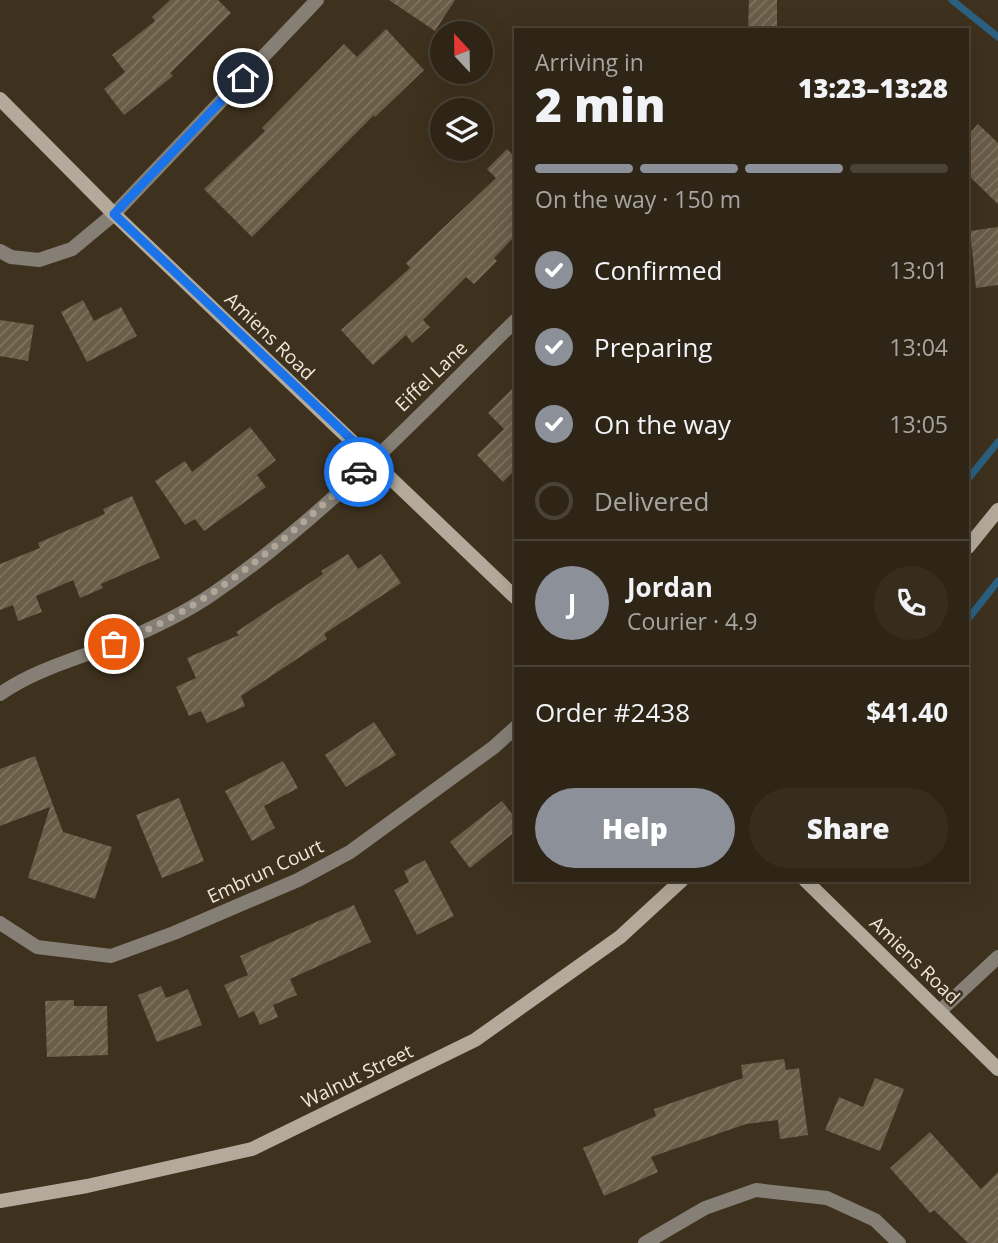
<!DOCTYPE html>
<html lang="en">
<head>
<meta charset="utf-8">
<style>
  :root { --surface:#2e2516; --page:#362d1f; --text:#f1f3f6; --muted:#a7a5a1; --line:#494235; --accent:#8c9099 }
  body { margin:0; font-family:"Open Sans",sans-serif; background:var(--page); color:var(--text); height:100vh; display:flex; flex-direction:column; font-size:26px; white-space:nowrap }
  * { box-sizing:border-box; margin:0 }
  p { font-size:23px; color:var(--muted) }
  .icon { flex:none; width:38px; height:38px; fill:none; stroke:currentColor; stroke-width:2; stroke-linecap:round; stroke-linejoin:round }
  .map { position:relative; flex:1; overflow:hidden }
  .details { position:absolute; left:514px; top:28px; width:455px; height:854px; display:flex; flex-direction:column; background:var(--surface); border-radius:0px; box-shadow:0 7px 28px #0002,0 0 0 2px var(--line) }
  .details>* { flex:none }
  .needle { width:46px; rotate:338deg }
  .fabs { position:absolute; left:430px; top:21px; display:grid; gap:14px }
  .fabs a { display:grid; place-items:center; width:63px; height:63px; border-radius:50%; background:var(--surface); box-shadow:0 7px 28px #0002,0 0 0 2px var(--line); font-size:35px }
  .pin { position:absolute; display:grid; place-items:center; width:60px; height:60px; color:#fff; margin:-30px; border:4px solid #fff; border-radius:50%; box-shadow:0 2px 7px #0007 }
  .courier { position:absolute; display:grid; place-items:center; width:70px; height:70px; margin:-35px; border:5px solid #1a73e8; border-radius:50%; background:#fff; color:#222; box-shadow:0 2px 9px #0007 }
  .summary em { font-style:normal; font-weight:800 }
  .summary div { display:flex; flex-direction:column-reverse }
  .summary { display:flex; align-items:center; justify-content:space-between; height:119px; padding:0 21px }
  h1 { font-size:46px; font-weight:800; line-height:52px }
  .bar { display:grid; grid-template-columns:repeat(4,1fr); gap:10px 7px; align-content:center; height:84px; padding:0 21px }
  .bar i { height:9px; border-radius:5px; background:var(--line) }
  .bar .active { background:var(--accent) }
  .bar p { grid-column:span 4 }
  .line { display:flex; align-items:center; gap:18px; padding:0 21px; border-top:2px solid var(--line) }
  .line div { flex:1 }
  .round { display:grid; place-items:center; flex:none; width:74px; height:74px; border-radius:37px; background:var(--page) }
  ol { padding:0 21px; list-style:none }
  li { display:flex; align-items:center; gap:21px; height:77px }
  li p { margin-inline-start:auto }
  li .icon { padding:7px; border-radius:50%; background:var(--accent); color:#fff; stroke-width:4 }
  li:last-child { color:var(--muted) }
  li i { width:38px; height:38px; border:4px solid var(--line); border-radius:50% }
  .button { display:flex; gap:14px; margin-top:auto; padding:14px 21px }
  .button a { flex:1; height:80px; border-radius:42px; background:var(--accent); color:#fff; font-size:28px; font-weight:800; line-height:80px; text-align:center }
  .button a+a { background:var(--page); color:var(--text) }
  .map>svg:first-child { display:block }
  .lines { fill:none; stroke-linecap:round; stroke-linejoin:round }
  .stream { stroke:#2b6080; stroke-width:7 }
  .building { fill:url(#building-hatch) }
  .street { stroke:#857f76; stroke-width:14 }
  .secondary { stroke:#b4aa9b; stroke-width:14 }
  .done { stroke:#b1a799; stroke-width:7; stroke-dasharray:0 12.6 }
  .route { stroke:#1a73e8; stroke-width:9 }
  .labels { text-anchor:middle; stroke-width:5; stroke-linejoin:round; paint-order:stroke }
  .street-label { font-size:19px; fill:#efe7db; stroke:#3e311e }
</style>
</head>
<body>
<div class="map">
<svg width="998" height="1243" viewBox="0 0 998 1243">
  <defs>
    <pattern id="building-hatch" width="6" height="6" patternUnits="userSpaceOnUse" patternTransform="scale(1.75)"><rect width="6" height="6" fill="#6b5c48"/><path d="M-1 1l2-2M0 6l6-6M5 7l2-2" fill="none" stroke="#807362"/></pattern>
  </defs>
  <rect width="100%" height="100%" fill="#3e311e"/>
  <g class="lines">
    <!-- stream -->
    <path class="stream" d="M952,0L998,37
      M968,479L998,442
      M968,619L998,581"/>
  </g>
  <!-- building -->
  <path class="building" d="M170,0H218L231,13L170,73L173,76L124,115L104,89L125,72L112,55L155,21L152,17Z
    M389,0H455L435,31Z
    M749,0H777V30H748Z
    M386,29L424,70L375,117L374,115L252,237L204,189L265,131L262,128L344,44L357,57Z
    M978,124L998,143V204L968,175V135Z
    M507,149L516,158V235L494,258L497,261L474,284L466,277L423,320L430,327L412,343L406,335L373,365L341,330L410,268L406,263L496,178L487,169Z
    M998,227V285L976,288L970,231Z
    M83,300L94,321L121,307L137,336L87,362L61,312Z
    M0,320L34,325L28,361L0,356Z
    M516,385V469L503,482L477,455L504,429L488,413Z
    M250,427L276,460L257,475L266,487L204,531L195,519L185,525L155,481L185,461L192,472Z
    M132,496L160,558L101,584L103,588L80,598L73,580L36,596L42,612L18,621L13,605L0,610V564L40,548L38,543L105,514L103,509Z
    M348,554L358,569L381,554L401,583L324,634L327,639L241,696L245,706L207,723L201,711L189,716L176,687L196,678L187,658L239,635L236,632L323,574L321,571Z
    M374,722L396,755L346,787L325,755Z
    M35,756L63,832L112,847L95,899L28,878L50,807L0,826V769Z
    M283,761L298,788L264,806L275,828L252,841L225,791Z
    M179,798L204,861L162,878L136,815Z
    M502,801L516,819V831L470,868L450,842Z
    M425,860L454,916L417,935L394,890L409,882L404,871Z
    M354,905L371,942L290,979L297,995L273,1005L278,1017L260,1025L254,1011L239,1018L224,985L248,975L240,956Z
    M161,986L166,998L188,989L202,1025L157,1042L138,995Z
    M74,1000V1006H107L108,1055L47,1057L45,1001Z
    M784,1059L786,1070L799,1068L808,1135L780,1139L778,1120L746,1124L651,1157L658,1172L604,1196L583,1148L656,1116L654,1109L743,1078L741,1065Z
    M875,1078L904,1089L880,1151L825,1130L839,1097L863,1107Z
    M930,1132L981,1189L998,1172V1243H968L934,1210L930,1213L890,1168Z"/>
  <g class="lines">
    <!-- street -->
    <path class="street" d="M0,251L11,257L39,260L72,249L114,214L317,0
      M0,694C42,665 90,656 136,635C161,624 189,610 211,595C324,518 419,415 516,320
      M0,923L37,947L111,956L174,933L298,880L350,852L494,747L516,727
      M940,1011L998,957
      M645,1243L705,1208L756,1190L827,1198L875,1220L899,1243"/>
    <!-- secondary -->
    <path class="secondary" d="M0,99L114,214L516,598
      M968,547L998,510
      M805,880L998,1069
      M0,1201L87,1186L252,1149L475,1040L620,937L682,880"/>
  </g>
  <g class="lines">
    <!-- done -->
    <path class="done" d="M114,644C209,608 285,540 359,472"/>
    <!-- route -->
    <path class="route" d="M243,78L114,214L373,460L359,472"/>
  </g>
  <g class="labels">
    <!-- street labels -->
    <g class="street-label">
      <text transform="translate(270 336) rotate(44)" y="7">Amiens Road</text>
      <text transform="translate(431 376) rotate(-44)" y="7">Eiffel Lane</text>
      <text transform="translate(265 871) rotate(-25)" y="7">Embrun Court</text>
      <text transform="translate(915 960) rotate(44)" y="7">Amiens Road</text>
      <text transform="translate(357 1076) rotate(-26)" y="7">Walnut Street</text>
    </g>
  </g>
</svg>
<div class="fabs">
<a><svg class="needle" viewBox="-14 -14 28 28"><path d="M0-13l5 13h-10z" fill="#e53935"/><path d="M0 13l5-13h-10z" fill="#a7a5a1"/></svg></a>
<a><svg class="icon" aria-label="layers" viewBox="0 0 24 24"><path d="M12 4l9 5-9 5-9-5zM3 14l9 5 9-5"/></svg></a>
</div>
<div class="pin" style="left:114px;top:644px;background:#ea580c"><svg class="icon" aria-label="bag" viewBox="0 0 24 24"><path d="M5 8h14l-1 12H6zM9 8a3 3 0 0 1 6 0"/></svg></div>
<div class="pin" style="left:243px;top:78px;background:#1f2937"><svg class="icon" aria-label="home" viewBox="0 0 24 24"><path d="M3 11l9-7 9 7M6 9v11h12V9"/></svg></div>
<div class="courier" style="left:359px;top:472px"><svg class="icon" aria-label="car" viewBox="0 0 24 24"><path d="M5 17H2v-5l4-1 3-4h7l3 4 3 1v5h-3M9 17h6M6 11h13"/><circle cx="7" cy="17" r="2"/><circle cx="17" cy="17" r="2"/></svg></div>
<section class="details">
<div class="summary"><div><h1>2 min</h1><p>Arriving in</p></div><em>13:23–13:28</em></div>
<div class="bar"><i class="active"></i><i class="active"></i><i class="active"></i><i></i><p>On the way · 150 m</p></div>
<ol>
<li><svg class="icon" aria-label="check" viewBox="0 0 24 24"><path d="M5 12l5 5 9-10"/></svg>Confirmed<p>13:01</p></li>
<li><svg class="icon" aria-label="check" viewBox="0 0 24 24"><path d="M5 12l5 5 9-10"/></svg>Preparing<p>13:04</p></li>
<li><svg class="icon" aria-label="check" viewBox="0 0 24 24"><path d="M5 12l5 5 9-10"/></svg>On the way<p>13:05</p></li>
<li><i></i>Delivered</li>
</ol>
<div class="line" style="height:126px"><b class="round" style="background:var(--accent);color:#fff">J</b><div><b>Jordan</b><p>Courier · 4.9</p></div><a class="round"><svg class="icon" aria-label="phone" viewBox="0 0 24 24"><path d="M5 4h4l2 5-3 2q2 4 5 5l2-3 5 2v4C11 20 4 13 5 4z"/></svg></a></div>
<div class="line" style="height:91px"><div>Order #2438</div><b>$41.40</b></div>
<div class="button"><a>Help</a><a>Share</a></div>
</section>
</div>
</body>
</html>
